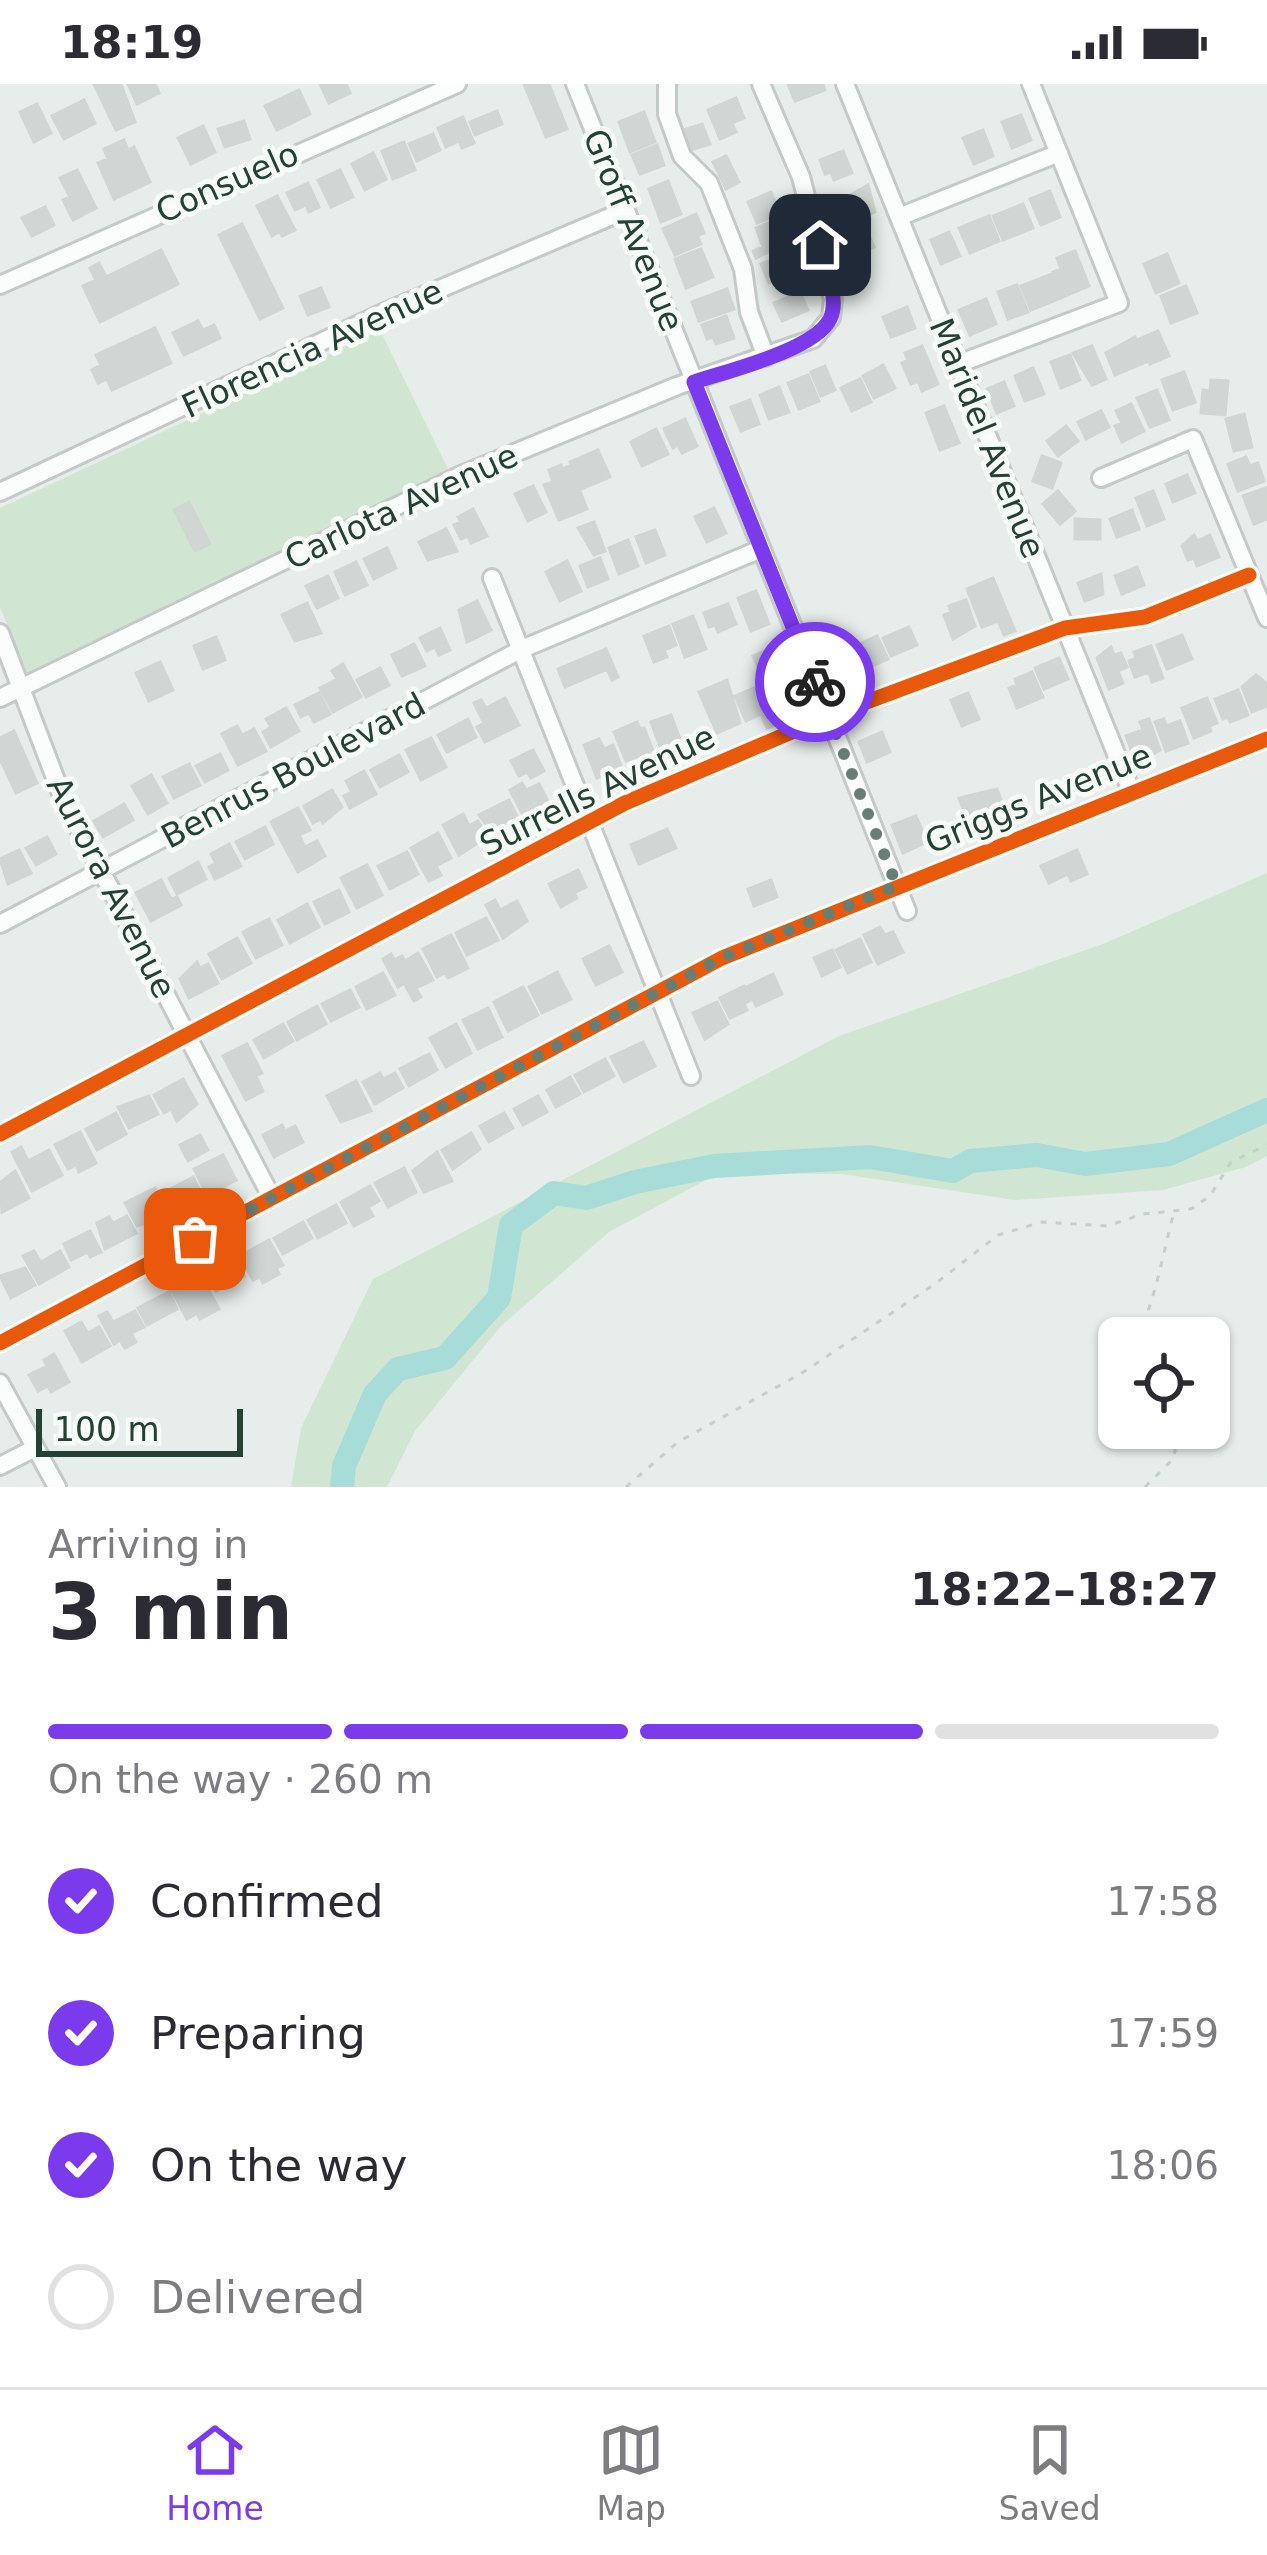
<!DOCTYPE html>
<html lang="en">
<head>
<meta charset="utf-8">
<style>
  :root { --surface:#fff; --page:#f2f2f3; --text:#2b2b33; --muted:#7c7c81; --line:#e1e1e2; --accent:#7c3aed }
  body { margin:0; font-family:"DejaVu Sans",sans-serif; background:var(--page); color:var(--text); height:100vh; display:flex; flex-direction:column; font-size:45px; white-space:nowrap }
  * { box-sizing:border-box; margin:0 }
  p { font-size:39px; color:var(--muted) }
  .icon { flex:none; width:66px; height:66px; fill:none; stroke:currentColor; stroke-width:2; stroke-linecap:round; stroke-linejoin:round }
  .map { position:relative; height:1403px; overflow:hidden }
  .details { display:flex; flex-direction:column; background:var(--surface); flex:1 }
  .details>* { flex:none }
  .fabs { position:absolute; left:1098px; top:1233px; display:grid; gap:24px }
  .fabs a { display:grid; place-items:center; width:132px; height:132px; border-radius:18px; background:var(--surface); box-shadow:0 3px 9px #0004; font-size:60px }
  .scale { position:absolute; left:36px; bottom:30px; width:207px; box-sizing:border-box; padding-left:12px; border:6px solid #244234; border-top:0; font-size:33px; line-height:42px; white-space:nowrap; color:#244234; -webkit-text-stroke:9px #f6fbf8; paint-order:stroke }
  .pin { position:absolute; display:grid; place-items:center; width:102px; height:102px; color:#fff; margin:-51px; border-radius:24px; box-shadow:0 6px 18px #0006 }
  .courier { position:absolute; display:grid; place-items:center; width:120px; height:120px; margin:-60px; border:9px solid #7c3aed; border-radius:50%; background:#fff; color:#222; box-shadow:0 3px 15px #0007 }
  .summary em { font-style:normal; font-weight:700 }
  .summary div { display:flex; flex-direction:column-reverse }
  .summary { display:flex; align-items:center; justify-content:space-between; height:204px; padding:0 48px }
  h1 { font-size:78px; font-weight:700; line-height:90px }
  .bar { display:grid; grid-template-columns:repeat(4,1fr); gap:18px 12px; align-content:center; height:144px; padding:0 48px }
  .bar i { height:15px; border-radius:9px; background:var(--line) }
  .bar .current { background:var(--accent) }
  .bar p { grid-column:span 4 }
  ol { padding:0 48px; list-style:none }
  li { display:flex; align-items:center; gap:36px; height:132px }
  li p { margin-inline-start:auto }
  li .icon { padding:12px; border-radius:50%; background:var(--accent); color:#fff; stroke-width:4 }
  li:last-child { color:var(--muted) }
  li i { width:66px; height:66px; border:6px solid var(--line); border-radius:50% }
  .status { display:flex; justify-content:space-between; align-items:center; height:84px; padding:0 60px; background:var(--surface); direction:ltr }
  .status svg { height:33px; fill:currentColor }
  .tab-bar { display:flex; justify-content:space-around; align-items:center; height:168px; border-top:3px solid var(--line); background:var(--surface); font-size:33px; color:var(--muted) }
  .tab-bar a { display:grid; justify-items:center; gap:6px }
  .tab-bar .current { color:var(--accent) }
  .map>svg:first-child { display:block }
  .green { fill:#d0e6d3 }
  .lines { fill:none; stroke-linecap:round; stroke-linejoin:round }
  .river { stroke:#a8dcd9; stroke-width:24 }
  .building { fill:#d0d6d3; stroke:#d0d6d2; stroke-width:3 }
  .minor-casing { stroke:#c4cac7; stroke-width:22 }
  .path { stroke:#c6cfc9; stroke-width:3; stroke-dasharray:6 9; stroke-linecap:butt }
  .minor { stroke:#fbfcfc; stroke-width:16 }
  .cycleway-casing { stroke:#f6fbf8; stroke-width:22 }
  .cycleway { stroke:#e8590c; stroke-width:15 }
  .done { stroke:#687e74; stroke-width:12; stroke-dasharray:0 21.6 }
  .route { stroke:#7c3aed; stroke-width:15 }
  .labels { text-anchor:middle; stroke-width:10; stroke-linejoin:round; paint-order:stroke }
  .street-label { font-size:33px; fill:#244234; stroke:#f6fbf8 }
</style>
</head>
<body>
<div class="status"><b>18:19</b><svg viewBox="0 0 49 12"><path d="M0 12V9h3v3zM5 12V6h3v6zM10 12V3h3v9zM15 12V0h3v12zM26 1h20v11H26zM47 4h2v5h-2z"/></svg></div>
<div class="map">
<svg width="1267" height="1403" viewBox="0 0 1267 1403">
  <rect width="100%" height="100%" fill="#e7edea"/>
  <!-- green -->
  <path class="green" d="M380,246L448,385L28,592L0,523V424Z
    M1267,789V1072L1246,1083L1163,1106L1015,1116L842,1090L719,1089L609,1148L501,1242L415,1347L387,1403H291L301,1344L373,1195L839,952L1103,860Z"/>
  <g class="lines">
    <!-- river -->
    <path class="river" d="M342,1403L344,1382L375,1310L398,1285L445,1274L499,1214L511,1141L554,1109L586,1114L635,1098L714,1082L870,1073L953,1087L970,1077L1037,1071L1085,1080L1169,1070L1267,1026"/>
  </g>
  <!-- building -->
  <path class="building" d="M94,0H121L135,38L116,46Z
    M128,0H155L159,9L137,20Z
    M320,0H346L350,9L329,19Z
    M524,0H549L567,45L546,53Z
    M788,0H823L825,6L795,17Z
    M299,6L310,30L277,46L265,22Z
    M736,14L744,34L732,39L736,48L720,55L708,26Z
    M84,16L95,39L64,55L52,32Z
    M37,20L51,49L34,58L20,28Z
    M497,27L502,40L475,51L470,38Z
    M644,28L655,58L630,68L619,38Z
    M1021,31L1031,56L1012,64L1002,38Z
    M463,33L474,59L462,64L459,57L446,63L438,44Z
    M244,37L250,55L225,63L218,45Z
    M702,40L710,60L691,66L684,46Z
    M203,42L215,68L191,80L178,54Z
    M983,46L993,72L974,80L963,54Z
    M433,50L440,66L417,77L409,60Z
    M124,56L128,66L134,63L150,98L114,115L98,79L108,75L104,65Z
    M404,58L415,86L393,95L382,67Z
    M657,61L664,81L640,90L632,71Z
    M843,67L852,89L834,96L831,88L825,90L820,76Z
    M373,69L386,95L365,106L352,80Z
    M726,72L739,98L726,105L713,78Z
    M77,86L96,124L73,136L63,116L70,113L60,94Z
    M340,86L353,113L331,123L318,96Z
    M668,97L681,130L661,138L649,105Z
    M308,99L319,123L309,128L306,121L295,126L287,109Z
    M868,101L875,128L866,132L869,138L846,147L835,120Z
    M1050,107L1060,133L1041,141L1030,115Z
    M771,108L780,130L757,139L748,118Z
    M277,112L295,146L282,152L280,147L272,152L257,122Z
    M1023,120L1033,144L1003,156L993,132Z
    M45,123L54,141L32,152L22,134Z
    M696,130L704,149L697,152L701,160L675,171L663,145Z
    M989,132L999,157L970,169L959,144Z
    M782,133L790,153L769,161L771,167L756,174L753,167L763,163L756,144Z
    M242,140L283,224L260,235L219,151Z
    M866,144L874,163L851,172L843,153Z
    M949,148L960,172L941,180L931,156Z
    M701,165L713,193L686,204L675,175Z
    M161,166L178,200L100,238L83,202L96,196L90,184L99,179L106,193Z
    M1075,167L1089,202L1063,213L1053,188L1061,185L1057,174Z
    M786,170L794,189L769,199L761,180Z
    M1167,170L1179,199L1156,209L1144,180Z
    M1052,190L1061,214L1031,226L1021,202Z
    M1017,201L1028,228L1008,235L998,208Z
    M1186,202L1197,229L1171,239L1161,212Z
    M321,204L329,223L308,231L300,212Z
    M727,205L734,225L699,237L692,218Z
    M800,208L808,226L782,237L774,219Z
    M986,215L996,240L970,251L959,226Z
    M907,223L915,244L891,253L883,233Z
    M726,232L734,254L716,260L713,253L707,255L702,241Z
    M198,237L203,246L214,241L220,254L184,271L173,249Z
    M155,244L171,279L112,306L107,295L98,299L92,286L101,281L96,271Z
    M1158,247L1169,272L1150,280L1139,255Z
    M1135,253L1146,278L1115,291L1106,269Z
    M922,262L938,300L922,307L918,297L911,300L902,279L908,276L905,269Z
    M1092,262L1106,295L1092,301L1073,269Z
    M1070,271L1080,296L1061,304L1051,278Z
    M883,281L895,304L874,314L863,292Z
    M825,282L835,306L821,312L811,288Z
    M1033,284L1044,310L1025,317L1015,292Z
    M1184,288L1195,318L1173,326L1162,296Z
    M808,291L819,317L799,325L788,299Z
    M860,295L871,318L852,327L841,304Z
    M1211,296L1228,297L1225,331L1201,329L1203,306L1210,307Z
    M1004,298L1014,322L997,329L987,305Z
    M779,303L789,328L769,335L760,311Z
    M1157,306L1169,336L1150,343L1137,314Z
    M750,316L759,340L741,347L731,323Z
    M1131,320L1144,347L1122,358L1115,342L1122,339L1116,327Z
    M944,322L959,359L940,366L926,329Z
    M1101,327L1109,343L1086,355L1078,338Z
    M1244,330L1252,363L1234,367L1226,335Z
    M685,335L697,362L682,369L678,361L673,364L664,345Z
    M1066,342L1078,357L1058,372L1047,357Z
    M656,345L668,370L642,382L631,358Z
    M598,366L610,393L581,405L570,378Z
    M1042,372L1061,379L1052,404L1033,397Z
    M1246,373L1250,382L1258,379L1264,397L1238,407L1228,380Z
    M561,381L562,385L570,382L587,425L559,436L544,401L553,398L549,386Z
    M1187,391L1195,409L1173,418L1166,400Z
    M533,402L546,428L528,437L515,410Z
    M1266,404L1267,435L1254,440L1243,412Z
    M1058,407L1075,427L1060,440L1043,420Z
    M1153,407L1164,435L1147,442L1136,414Z
    M189,418L210,460L195,467L174,426Z
    M714,424L726,449L707,458L695,433Z
    M473,425L487,452L471,459L468,452L461,455L454,441L461,438L458,433Z
    M1132,426L1139,445L1117,453L1110,435Z
    M1075,435L1100,436V455H1075Z
    M594,438L605,467L594,471L578,444Z
    M446,445L457,467L428,476L419,458Z
    M655,446L665,471L646,479L636,453Z
    M1194,451L1197,457L1210,451L1219,473L1197,482L1194,474L1188,476L1182,462Z
    M628,456L638,482L619,490L609,464Z
    M387,464L396,484L374,495L364,475Z
    M600,474L608,495L588,503L580,482Z
    M567,477L581,507L560,517L546,488Z
    M356,478L367,501L345,511L335,488Z
    M1137,483L1144,501L1122,510L1115,492Z
    M1101,490L1103,510L1085,517L1078,499Z
    M328,492L338,514L317,524L306,502Z
    M993,494L1015,547L1004,551L998,537L982,543L967,505Z
    M756,507L769,540L751,547L738,514Z
    M966,516L975,542L953,555L944,531L951,528L949,522Z
    M477,517L491,546L467,558L459,526Z
    M307,519L321,549L295,557L282,531Z
    M728,520L736,540L718,548L715,541L709,543L704,529Z
    M693,532L706,565L685,573L673,540Z
    M669,542L676,561L664,566L667,573L654,578L644,552Z
    M909,543L917,561L891,572L883,554Z
    M440,544L450,566L439,571L435,563L427,567L420,554Z
    M1182,551L1192,575L1167,585L1157,561Z
    M877,552L888,575L872,582L869,574L860,578L853,563Z
    M216,553L225,576L203,585L194,562Z
    M414,560L425,582L402,592L392,571Z
    M782,560L788,573L759,585L753,572Z
    M1151,562L1163,594L1152,598L1149,588L1135,593L1129,577L1136,574L1134,568Z
    M1111,563L1114,571L1121,569L1127,583L1118,587L1123,599L1109,605L1097,574Z
    M606,565L618,593L612,596L607,585L565,603L558,585Z
    M1059,574L1068,595L1044,605L1035,584Z
    M160,578L173,606L149,617L136,589Z
    M343,580L361,613L333,628L320,604L337,595L332,587Z
    M380,584L389,601L366,613L357,596Z
    M1032,588L1043,613L1017,624L1009,604L1017,601L1015,595Z
    M790,589L802,615L784,622L789,635L767,644L761,630L746,637L735,612Z
    M1256,591L1267,600V622L1252,628L1242,603Z
    M727,596L740,639L717,649L699,608Z
    M1238,606L1248,631L1230,638L1228,633L1223,635L1215,615Z
    M319,609L330,630L314,638L309,629L301,633L295,621Z
    M968,609L979,635L962,642L951,616Z
    M505,614L519,641L485,658L477,643L484,639L474,619L481,616L486,624Z
    M1207,614L1217,639L1209,642L1211,647L1194,654L1182,624Z
    M286,624L299,647L271,663L263,648L271,643L266,635Z
    M671,631L681,658L661,665L651,638Z
    M468,635L476,653L447,668L438,651Z
    M1149,635L1160,666L1136,680L1126,652L1143,646L1140,638Z
    M1164,635L1166,642L1180,637L1188,659L1166,667L1155,638Z
    M637,638L640,645L644,644L660,684L648,689L641,671L626,677L614,648Z
    M237,642L242,651L254,645L266,667L238,681L222,650Z
    M14,647L37,699L16,709L0,675V654Z
    M882,648L890,668L867,678L859,658Z
    M431,654L446,683L421,696L406,666Z
    M599,655L604,665L613,661L622,684L597,694L584,661Z
    M533,666L544,687L531,694L527,688L519,692L511,677Z
    M220,670L228,686L205,698L196,682Z
    M399,671L408,688L380,703L371,686Z
    M189,680L200,701L174,714L163,693Z
    M364,687L376,710L350,724L344,712L352,708L346,697Z
    M151,691L167,719L148,730L132,702Z
    M522,699L526,706L539,700L550,721L527,739L510,706Z
    M997,705L1004,724L996,727L999,733L987,738L985,731L968,738L959,714Z
    M332,706L342,723L323,739L321,735L313,739L304,722Z
    M509,716L520,738L494,751L479,731Z
    M124,720L133,736L103,753L94,737Z
    M298,724L310,746L299,751L305,763L317,757L325,772L298,788L271,738Z
    M463,730L469,742L478,737L487,753L459,771L443,741Z
    M916,732L927,758L903,769L892,741Z
    M265,743L273,760L245,775L236,758Z
    M667,745L676,764L639,780L631,761Z
    M438,749L451,774L436,782L441,791L429,797L411,764Z
    M47,753L56,770L36,781L26,764Z
    M229,760L241,782L215,795L209,783L216,779L211,770Z
    M19,766L31,789L8,800L0,775Z
    M1077,766L1087,790L1071,797L1068,790L1049,799L1041,782Z
    M407,768L418,790L390,805L378,782Z
    M198,778L206,795L177,810L169,794Z
    M367,781L382,811L357,824L341,794Z
    M578,786L586,803L574,809L577,814L561,823L549,800Z
    M161,796L171,815L177,813L181,821L151,837L136,809Z
    M771,796L777,813L754,822L748,805Z
    M339,806L349,828L325,840L314,818Z
    M495,816L500,826L517,817L527,837L503,854L486,821Z
    M307,820L319,843L290,859L278,836Z
    M486,834L498,856L467,871L456,849Z
    M269,835L282,861L256,874L243,848Z
    M880,843L885,851L893,848L903,868L878,880L864,851Z
    M451,851L468,884L448,894L445,889L437,893L423,865Z
    M237,854L251,879L222,895L209,870Z
    M860,855L871,878L848,889L836,866Z
    M609,862L622,888L596,901L583,875Z
    M832,866L840,883L822,892L814,874Z
    M418,869L433,896L416,904L421,913L414,917L404,899L398,903L383,875L391,870L394,876L402,872L405,877Z
    M197,878L200,884L208,880L218,899L189,914L180,895Z
    M557,888L571,915L542,929L529,903Z
    M383,889L395,911L367,925L356,903Z
    M773,890L782,910L756,922L747,903Z
    M744,902L751,916L744,920L747,926L730,934L720,914Z
    M523,903L538,931L508,947L494,918Z
    M350,906L359,923L331,937L322,920Z
    M717,918L728,940L705,955L693,929Z
    M317,922L326,940L297,956L288,938Z
    M488,924L502,953L478,965L463,936Z
    M283,940L293,957L264,974L254,956Z
    M456,940L471,969L446,983L430,954Z
    M643,958L655,982L624,998L611,973Z
    M247,960L262,989L256,992L263,1007L246,1016L223,972Z
    M429,970L437,986L409,1002L400,985Z
    M605,975L614,992L584,1008L575,991Z
    M380,989L383,995L395,989L403,1004L375,1020L363,998Z
    M570,993L580,1010L556,1023L547,1006Z
    M183,995L197,1020L177,1037L171,1025L164,1029L154,1011Z
    M356,997L371,1027L341,1038L327,1012Z
    M149,1012L158,1030L129,1044L118,1023Z
    M538,1012L547,1028L523,1041L514,1025Z
    M116,1029L126,1050L97,1066L86,1045Z
    M504,1029L513,1044L489,1058L480,1042Z
    M282,1041L285,1047L295,1042L303,1058L274,1073L263,1051Z
    M80,1048L96,1079L79,1088L76,1081L68,1085L55,1061Z
    M471,1049L480,1065L453,1085L442,1066Z
    M200,1051L208,1066L188,1077L180,1061Z
    M21,1063L28,1077L49,1066L62,1091L32,1107L12,1068Z
    M437,1068L452,1097L424,1108L413,1087Z
    M223,1071L236,1096L207,1111L194,1085Z
    M404,1084L416,1108L388,1123L375,1099Z
    M15,1087L29,1114L2,1128L0,1099Z
    M193,1093L203,1113L173,1128L163,1109Z
    M370,1102L379,1117L368,1123L373,1132L354,1142L341,1118Z
    M155,1104L169,1132L137,1142L125,1119Z
    M336,1121L346,1139L318,1154L308,1136Z
    M127,1132L136,1149L105,1165L97,1139L109,1133L113,1139Z
    M303,1138L312,1154L283,1170L274,1154Z
    M90,1147L101,1168L90,1173L88,1168L71,1176L64,1160Z
    M269,1156L283,1181L276,1184L279,1190L263,1199L260,1193L253,1196L240,1172Z
    M34,1167L41,1178L60,1167L69,1183L39,1200L23,1172Z
    M235,1174L244,1192L216,1207L206,1189Z
    M25,1184L35,1201L11,1214L0,1192Z
    M202,1195L219,1225L200,1235L197,1229L187,1235L169,1201L179,1196L184,1205Z
    M169,1208L177,1225L147,1241L138,1224Z
    M135,1227L144,1243L131,1249L136,1258L125,1264L120,1256L114,1260L99,1232L107,1228L113,1238Z
    M81,1238L88,1249L99,1243L110,1262L82,1278L65,1247Z
    M54,1270L69,1298L51,1308L48,1302L38,1307L29,1291L47,1282L44,1276Z"/>
  <g class="lines">
    <!-- minor casing -->
    <g class="minor-casing">
      <path id="minor" d="M575,0L907,827
        M667,0V30L682,72L709,99L743,185L749,228L766,273
        M845,0L1132,709
        M899,133L1059,69
        M0,201L457,0
        M958,280L1119,219L1031,0
        M1101,394L1193,355L1267,534
        M0,408L383,229L626,126
        M492,494L691,992
        M0,549L62,712L272,1114
        M0,614L459,392L677,302L813,255L831,234L833,215L801,93L761,0
        M0,840L522,565L761,465
        M0,1050L625,719L829,632L1065,544L1145,533L1249,491
        M0,1259L722,874L1267,655
        M0,1299L57,1403
        M0,1382L35,1364"/>
    </g>
    <!-- path -->
    <path class="path" d="M1137,1254C1155,1217 1162,1174 1173,1132
      M626,1403L678,1358L802,1289L935,1200L998,1151L1042,1138L1107,1142L1143,1130L1191,1125L1210,1112L1231,1078L1267,1061
      M1145,1403L1174,1374L1178,1344"/>
    <!-- minor -->
    <use href="#minor" class="minor"/>
    <!-- cycleway casing -->
    <g class="cycleway-casing">
      <path id="cycleway" d="M0,1050L625,719L829,632L1065,544L1145,533L1249,491
        M0,1259L722,874L1267,655"/>
    </g>
    <!-- cycleway -->
    <use href="#cycleway" class="cycleway"/>
  </g>
  <g class="lines">
    <!-- done -->
    <path class="done" d="M195,1155L722,874L897,802L815,598"/>
    <!-- route -->
    <path class="route" d="M815,598L694,298C727,287 815,266 830,235C840,215 825,181 820,161"/>
  </g>
  <g class="labels">
    <!-- street labels -->
    <g class="street-label">
      <text transform="translate(227 98) rotate(-24)" y="12">Consuelo</text>
      <text transform="translate(634 146) rotate(68)" y="12">Groff Avenue</text>
      <text transform="translate(312 264) rotate(-25)" y="12">Florencia Avenue</text>
      <text transform="translate(988 354) rotate(68)" y="12">Maridel Avenue</text>
      <text transform="translate(401 422) rotate(-25)" y="12">Carlota Avenue</text>
      <text transform="translate(293 686) rotate(-28)" y="12">Benrus Boulevard</text>
      <text transform="translate(597 706) rotate(-26)" y="12">Surrells Avenue</text>
      <text transform="translate(1038 714) rotate(-22)" y="12">Griggs Avenue</text>
      <text transform="translate(112 803) rotate(63)" y="12">Aurora Avenue</text>
    </g>
  </g>
</svg>
<div class="fabs">
<a><svg class="icon" aria-label="locate" viewBox="0 0 24 24"><circle cx="12" cy="12" r="6"/><path d="M12 2v4M12 18v4M2 12h4M18 12h4"/></svg></a>
</div>
<div class="scale">100 m</div>
<div class="pin" style="left:195px;top:1155px;background:#ea580c"><svg class="icon" aria-label="bag" viewBox="0 0 24 24"><path d="M5 8h14l-1 12H6zM9 8a3 3 0 0 1 6 0"/></svg></div>
<div class="pin" style="left:820px;top:161px;background:#1f2937"><svg class="icon" aria-label="home" viewBox="0 0 24 24"><path d="M3 11l9-7 9 7M6 9v11h12V9"/></svg></div>
<div class="courier" style="left:815px;top:598px"><svg class="icon" aria-label="bike" viewBox="0 0 24 24"><circle cx="6" cy="16" r="4"/><circle cx="18" cy="16" r="4"/><path d="M6 16l4-8h5l3 8M10 8l3 8H6M13 5h3"/></svg></div>
</div>
<section class="details">
<div class="summary"><div><h1>3 min</h1><p>Arriving in</p></div><em>18:22–18:27</em></div>
<div class="bar"><i class="current"></i><i class="current"></i><i class="current"></i><i></i><p>On the way · 260 m</p></div>
<ol>
<li><svg class="icon" aria-label="check" viewBox="0 0 24 24"><path d="M5 12l5 5 9-10"/></svg>Confirmed<p>17:58</p></li>
<li><svg class="icon" aria-label="check" viewBox="0 0 24 24"><path d="M5 12l5 5 9-10"/></svg>Preparing<p>17:59</p></li>
<li><svg class="icon" aria-label="check" viewBox="0 0 24 24"><path d="M5 12l5 5 9-10"/></svg>On the way<p>18:06</p></li>
<li><i></i>Delivered</li>
</ol>
</section>
<nav class="tab-bar">
<a class="current"><svg class="icon" aria-label="home" viewBox="0 0 24 24"><path d="M3 11l9-7 9 7M6 9v11h12V9"/></svg>Home</a>
<a><svg class="icon" aria-label="map" viewBox="0 0 24 24"><path d="M3 6l6-2 6 2 6-2v14l-6 2-6-2-6 2zM9 4v14M15 6v14"/></svg>Map</a>
<a><svg class="icon" aria-label="saved" viewBox="0 0 24 24"><path d="M7 4h10v16l-5-4-5 4z"/></svg>Saved</a>
</nav>
</body>
</html>
